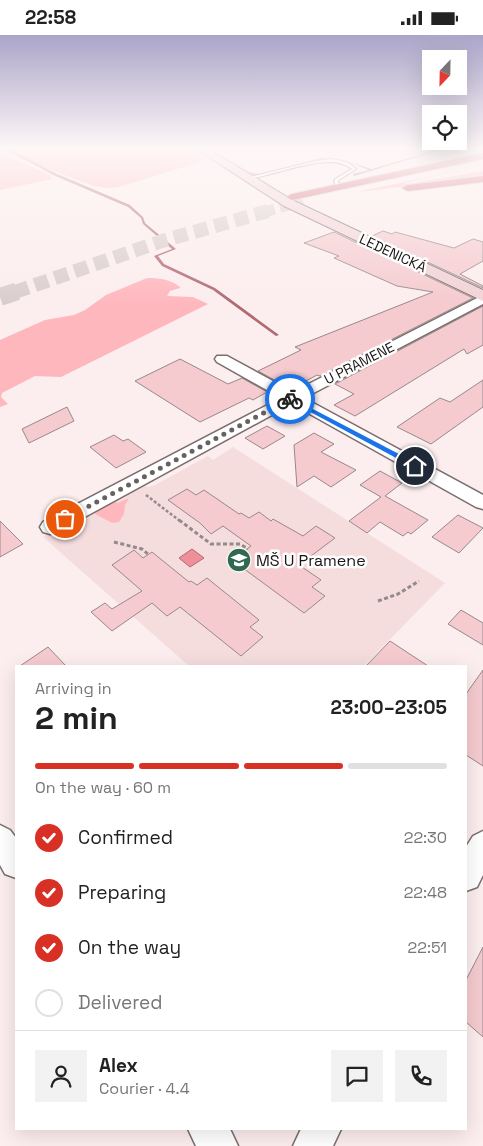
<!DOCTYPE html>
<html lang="en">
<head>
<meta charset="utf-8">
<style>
  :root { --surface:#fff; --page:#f2f2f2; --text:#222; --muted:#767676; --line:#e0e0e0; --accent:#d93025 }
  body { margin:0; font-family:"Space Grotesk",sans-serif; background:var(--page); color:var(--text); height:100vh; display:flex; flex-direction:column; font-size:19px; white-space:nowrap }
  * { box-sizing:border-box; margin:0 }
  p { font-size:16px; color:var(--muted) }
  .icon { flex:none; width:28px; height:28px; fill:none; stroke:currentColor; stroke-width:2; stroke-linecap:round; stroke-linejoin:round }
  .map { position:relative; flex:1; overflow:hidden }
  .sheet { position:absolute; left:15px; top:630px; width:452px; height:465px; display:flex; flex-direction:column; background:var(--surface); border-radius:0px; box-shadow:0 5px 20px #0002 }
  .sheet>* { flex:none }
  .needle { width:32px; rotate:202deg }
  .controls { position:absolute; left:422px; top:15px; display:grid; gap:10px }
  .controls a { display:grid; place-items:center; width:45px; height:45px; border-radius:0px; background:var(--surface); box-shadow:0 5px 20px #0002; font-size:25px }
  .pin { position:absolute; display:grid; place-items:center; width:42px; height:42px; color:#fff; margin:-21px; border:2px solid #fff; border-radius:50%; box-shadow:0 1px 5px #0007 }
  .courier { position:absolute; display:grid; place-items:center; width:50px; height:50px; margin:-25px; border:4px solid #1a73e8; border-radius:50%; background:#fff; color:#222; box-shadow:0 1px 6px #0007 }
  .head em { font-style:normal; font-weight:800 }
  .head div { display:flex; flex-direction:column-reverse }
  .head { display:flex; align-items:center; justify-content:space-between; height:85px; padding:0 20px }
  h1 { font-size:32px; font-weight:800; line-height:38px }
  .bar { display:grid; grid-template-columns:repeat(4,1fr); gap:8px 5px; align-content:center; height:60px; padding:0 20px }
  .bar i { height:6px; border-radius:4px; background:var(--line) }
  .bar .current { background:var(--accent) }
  .bar p { grid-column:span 4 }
  .line { display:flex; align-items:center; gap:12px; padding:0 20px; border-top:1px solid var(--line) }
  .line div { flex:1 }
  .round { display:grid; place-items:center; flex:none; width:52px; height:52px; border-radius:0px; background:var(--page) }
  ol { padding:0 20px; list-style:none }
  li { display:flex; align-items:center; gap:15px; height:55px }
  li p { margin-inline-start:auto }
  li .icon { padding:5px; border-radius:50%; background:var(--accent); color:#fff; stroke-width:4 }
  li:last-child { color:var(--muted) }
  li i { width:28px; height:28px; border:2px solid var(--line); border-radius:50% }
  .status { display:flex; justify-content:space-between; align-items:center; height:35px; padding:0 25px; background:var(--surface); direction:ltr }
  .status svg { height:14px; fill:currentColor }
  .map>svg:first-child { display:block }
  .built { fill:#f5ddde }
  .green { fill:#ffb7be }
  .water { fill:#ef8f9a; stroke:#af6a72 }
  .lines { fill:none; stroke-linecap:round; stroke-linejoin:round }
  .stream { fill:#af6a72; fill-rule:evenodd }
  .building { fill:#f5cbcf; stroke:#97898a }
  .highway-tunnel-far2 { stroke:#dacdcd; stroke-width:11; stroke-dasharray:11 5.5; stroke-linecap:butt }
  .highway-tunnel-far1 { stroke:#dacdcd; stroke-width:14; stroke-dasharray:14 7; stroke-linecap:butt }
  .highway-tunnel { stroke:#dacdcd; stroke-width:18; stroke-dasharray:18 9; stroke-linecap:butt }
  .lane-casing { stroke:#7b6e6f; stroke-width:2 }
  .street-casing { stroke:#7b6e6f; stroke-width:3 }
  .secondary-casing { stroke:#7b6e6f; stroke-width:2 }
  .highway-casing { stroke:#d1d0d0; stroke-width:2 }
  .path-far1 { stroke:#948a8a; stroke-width:2.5; stroke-dasharray:3 2; stroke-linecap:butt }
  .path { stroke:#948a8a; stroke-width:3; stroke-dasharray:4 2.5; stroke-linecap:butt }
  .lane { fill:#fff; fill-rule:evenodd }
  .street { fill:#fff; fill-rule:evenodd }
  .secondary { fill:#f2d2d6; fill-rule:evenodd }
  .highway { fill:#d26878; fill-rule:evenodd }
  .route { fill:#1a73e8 }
  .done { stroke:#696161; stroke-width:5; stroke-dasharray:0 9 }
  .labels { text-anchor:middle; stroke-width:5; stroke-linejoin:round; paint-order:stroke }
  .far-street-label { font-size:14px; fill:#1a1515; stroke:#fefefe }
  .poi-label { font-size:16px; fill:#1a1515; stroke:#fefefe; text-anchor:start }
</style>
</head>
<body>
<div class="status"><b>22:58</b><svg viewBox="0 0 49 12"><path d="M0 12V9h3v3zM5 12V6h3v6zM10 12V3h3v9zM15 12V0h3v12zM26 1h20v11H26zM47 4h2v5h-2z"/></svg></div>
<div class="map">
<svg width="483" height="1111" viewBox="0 0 483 1111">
  <rect width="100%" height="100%" fill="#fcedee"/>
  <!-- built -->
  <path class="built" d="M206,113H267L218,121Z
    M233,412L445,548L364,631H189L43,502L142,447L147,452L155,450L208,421L213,425Z"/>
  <!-- green -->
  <path class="green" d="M5,113H191L206,125L119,152L107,153L94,151L13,121Z
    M0,118L50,140L52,144L0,155Z
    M483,130L404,148L407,149L483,136V142L358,157Z
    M147,243C159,243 170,244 180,252V253L170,256L167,261L193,262L208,269L61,342L35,341L2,358L1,362L8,369L0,372V305L45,285L74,280L85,275L106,260Z
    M129,463L125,470L124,479L119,487L112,488L95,479L100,472L114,466L118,468Z"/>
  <!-- water -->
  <path class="water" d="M192,514L204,523L190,532L179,523Z"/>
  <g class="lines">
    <!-- stream -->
    <path class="stream" d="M4,113H7L55,138L130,170L143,182L145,188L176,214L158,221L164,229L215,253L279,300L276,301L213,255L162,231L154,221L172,214L143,189L141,183L128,172L53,140Z
      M443,113H447L354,141L353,139L369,135C353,129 337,123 320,125C294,128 267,148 241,136L242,135L251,138L260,139L270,137L313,125L322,123L341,125L372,134Z"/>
  </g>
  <!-- building -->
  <path class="building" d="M383,196L392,199L395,197L454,213L473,204L483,207V226L460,239L483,251V253L372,201Z
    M334,197L473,263L320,341L317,340L291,354L258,336L301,315L295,312L433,257L397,251L334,223L339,221L304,208Z
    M483,271V310L467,319L464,314L355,381L334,370L354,359L335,349Z
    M180,324L228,349L242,343L267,357L253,365L249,363L200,387L135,346Z
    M483,345V372L431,409L397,392L440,363L450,367Z
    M67,372L74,386L29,408L22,394Z
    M267,391L285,401L263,414L245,403Z
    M314,398L334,409L321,417L356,435L331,452L314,441L297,452L294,410Z
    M114,400L123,406L128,404L146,417L116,433L90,412Z
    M380,436L402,448L385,461L428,485L411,499L408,497L403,501L380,487L367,498L349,486L381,462L360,450Z
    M187,454L196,460L204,455L239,479L241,478L249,483L259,477L271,486L273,484L303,501L316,491L335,503L299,530L321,545L312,552L325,561L304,578L232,525L251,511L223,491L211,499L200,488L168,465Z
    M458,480L483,493L459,518L432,502Z
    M0,486L23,509L0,522Z
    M134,515L143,523L152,517L189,547L191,546L197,550L207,543L259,585L250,592L263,602L241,621L180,572L167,581L152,568L112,596L91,577L105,568L112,574L142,556L112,530Z
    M461,575L483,588V610L448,589Z
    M390,606L428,631H366Z
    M48,612L66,631H20Z
    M483,635V731L466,720V659Z
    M483,912V1002L466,987V945Z"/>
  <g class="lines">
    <!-- highway-tunnel-far2 -->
    <path class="highway-tunnel-far2" d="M264,177L303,166"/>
    <!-- highway-tunnel-far1 -->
    <path class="highway-tunnel-far1" d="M15,257L162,206L268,176"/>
    <!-- highway-tunnel -->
    <path class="highway-tunnel" d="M0,262L18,256"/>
    <!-- lane casing -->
    <g class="lane-casing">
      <path id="lane" d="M329,124C340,125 348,126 356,134L339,145L338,147L340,152H338L334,147L335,144L352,134C330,115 276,141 248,144L246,143L307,128Z"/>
    </g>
    <!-- street casing -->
    <g class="street-casing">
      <path id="street" d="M483,260V269L304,363L483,460V474L476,472L292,369L57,497L50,499L43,497L40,492L43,487L281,363L217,327L215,324L217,321H227L293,357Z
        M0,790L10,795L16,803V843L5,839L0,830Z
        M483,796V840L477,852L466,856V812L473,801Z
        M188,1094H230L238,1111H196Z
        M301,1094H341L333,1111H293Z"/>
    </g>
    <!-- secondary casing -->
    <g class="secondary-casing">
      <path id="secondary" d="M195,113H207L292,165L483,255V266L284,171Z"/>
    </g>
    <!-- highway casing -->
    <g class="highway-casing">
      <path id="highway" d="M483,118V124L292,165L286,162L292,159Z
        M483,141V147L408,156L402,153L408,150Z"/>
    </g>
    <!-- path-far1 -->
    <path class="path-far1" d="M146,460L180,486"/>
    <!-- path -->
    <path class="path" d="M179,485L211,509H240L248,514
      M114,507L142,514L149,520
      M378,566L398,559L419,546"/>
    <!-- lane -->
    <use href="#lane" class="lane"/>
    <!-- street -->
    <use href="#street" class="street"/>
    <!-- secondary -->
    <use href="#secondary" class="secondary"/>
    <!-- highway -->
    <use href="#highway" class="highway"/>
  </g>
  <!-- sky -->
  <linearGradient id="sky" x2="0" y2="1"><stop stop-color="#aba5c9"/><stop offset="0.42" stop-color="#fef7f7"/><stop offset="1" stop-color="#fef7f7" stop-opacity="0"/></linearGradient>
  <rect width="483" height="269" fill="url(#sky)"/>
  <!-- route -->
  <path class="route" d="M290,362L418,429L419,431L413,432L288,365Z"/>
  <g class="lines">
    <!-- done -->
    <path class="done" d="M65,484L290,364"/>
  </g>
  <!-- icons -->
  <defs>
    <g id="school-disc" transform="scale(1.25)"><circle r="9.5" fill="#316950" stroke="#fefefe"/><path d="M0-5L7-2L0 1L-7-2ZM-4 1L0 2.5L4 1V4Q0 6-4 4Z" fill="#fff"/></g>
  </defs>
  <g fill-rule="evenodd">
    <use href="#school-disc" x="239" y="525"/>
  </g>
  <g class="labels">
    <!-- far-street labels -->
    <g class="far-street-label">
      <text transform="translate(393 218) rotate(25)" y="5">LEDENICKÁ</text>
      <text transform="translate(359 328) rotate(-27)" y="5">U PRAMENE</text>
    </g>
    <!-- poi labels -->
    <g class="poi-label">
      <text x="256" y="531">MŠ U Pramene</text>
    </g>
  </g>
</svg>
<div class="controls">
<a><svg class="needle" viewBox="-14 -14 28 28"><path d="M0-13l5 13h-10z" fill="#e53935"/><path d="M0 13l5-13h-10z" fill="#767676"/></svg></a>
<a><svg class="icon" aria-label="locate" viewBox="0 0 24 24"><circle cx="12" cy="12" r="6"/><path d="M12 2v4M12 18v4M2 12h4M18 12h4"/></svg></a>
</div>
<div class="pin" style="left:65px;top:484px;background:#ea580c"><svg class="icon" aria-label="bag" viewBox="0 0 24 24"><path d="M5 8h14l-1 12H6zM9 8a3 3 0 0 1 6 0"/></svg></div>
<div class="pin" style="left:415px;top:431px;background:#1f2937"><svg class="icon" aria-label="home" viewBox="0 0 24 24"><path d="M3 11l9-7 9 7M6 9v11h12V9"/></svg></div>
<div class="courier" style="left:290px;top:364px"><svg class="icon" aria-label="bike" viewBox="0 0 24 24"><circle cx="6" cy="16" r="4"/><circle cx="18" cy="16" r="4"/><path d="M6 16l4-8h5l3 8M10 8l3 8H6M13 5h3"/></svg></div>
<section class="sheet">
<div class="head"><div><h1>2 min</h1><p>Arriving in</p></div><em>23:00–23:05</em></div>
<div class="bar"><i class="current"></i><i class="current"></i><i class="current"></i><i></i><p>On the way · 60 m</p></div>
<ol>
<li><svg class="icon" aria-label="check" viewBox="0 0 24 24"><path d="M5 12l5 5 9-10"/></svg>Confirmed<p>22:30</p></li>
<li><svg class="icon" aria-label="check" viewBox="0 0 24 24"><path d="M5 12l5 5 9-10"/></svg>Preparing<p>22:48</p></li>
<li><svg class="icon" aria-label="check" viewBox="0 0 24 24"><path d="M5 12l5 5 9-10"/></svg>On the way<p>22:51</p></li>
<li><i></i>Delivered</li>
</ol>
<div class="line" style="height:90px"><a class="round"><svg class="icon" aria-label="person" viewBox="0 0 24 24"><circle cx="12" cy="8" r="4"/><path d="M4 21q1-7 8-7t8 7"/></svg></a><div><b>Alex</b><p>Courier · 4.4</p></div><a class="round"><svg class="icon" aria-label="chat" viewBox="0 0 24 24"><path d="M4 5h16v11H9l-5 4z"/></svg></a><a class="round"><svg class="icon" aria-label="phone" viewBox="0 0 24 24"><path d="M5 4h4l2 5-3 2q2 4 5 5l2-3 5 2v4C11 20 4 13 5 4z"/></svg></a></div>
</section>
</div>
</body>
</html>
